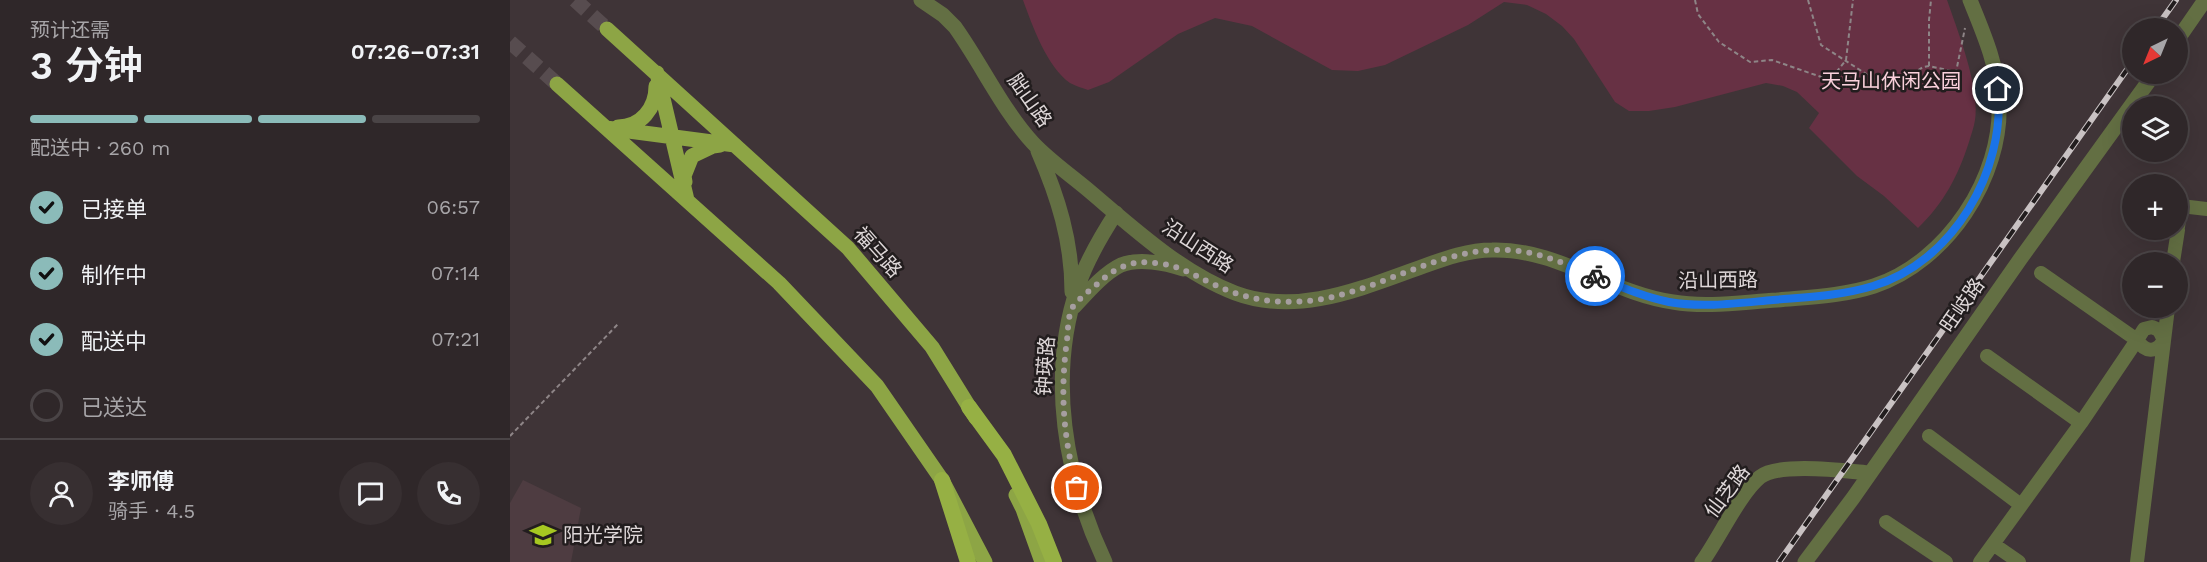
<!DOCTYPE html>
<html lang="zh">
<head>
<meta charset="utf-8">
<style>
  :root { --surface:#2f2729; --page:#372f31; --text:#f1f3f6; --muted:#a7a5a8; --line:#4a4446; --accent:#8bbbb9 }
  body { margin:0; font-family:"Work Sans","Noto Sans SC",sans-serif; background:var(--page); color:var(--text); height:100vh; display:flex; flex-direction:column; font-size:22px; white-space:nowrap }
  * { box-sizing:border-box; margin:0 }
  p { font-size:20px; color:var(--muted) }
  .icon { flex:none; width:33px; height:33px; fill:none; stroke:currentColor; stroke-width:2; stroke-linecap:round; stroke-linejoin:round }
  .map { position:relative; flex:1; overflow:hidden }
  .sheet { display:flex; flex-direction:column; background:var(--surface); width:510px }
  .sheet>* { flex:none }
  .needle { width:39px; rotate:223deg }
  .buttons { position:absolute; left:1612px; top:18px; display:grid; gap:12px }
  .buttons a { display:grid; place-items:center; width:66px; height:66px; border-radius:50%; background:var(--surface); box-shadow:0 6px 24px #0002,0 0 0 2px var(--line); font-size:30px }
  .pin { position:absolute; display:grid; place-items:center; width:51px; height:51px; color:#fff; margin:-26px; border:3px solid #fff; border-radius:50%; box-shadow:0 2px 6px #0007 }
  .courier { position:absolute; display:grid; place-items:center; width:60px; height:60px; margin:-30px; border:4px solid #1a73e8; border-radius:50%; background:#fff; color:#222; box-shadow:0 2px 8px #0007 }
  .summary em { font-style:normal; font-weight:600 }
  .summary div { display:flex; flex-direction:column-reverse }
  .summary { display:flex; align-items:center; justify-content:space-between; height:102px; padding:0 30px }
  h1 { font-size:39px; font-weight:600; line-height:45px }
  .bar { display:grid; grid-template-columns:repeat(4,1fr); gap:9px 6px; align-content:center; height:72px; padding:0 30px }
  .bar i { height:8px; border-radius:4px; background:var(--line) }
  .bar .selected { background:var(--accent) }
  .bar p { grid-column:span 4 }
  .line { display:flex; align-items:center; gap:15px; padding:0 30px; border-top:2px solid var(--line) }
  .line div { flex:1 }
  .round { display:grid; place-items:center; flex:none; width:63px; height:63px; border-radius:32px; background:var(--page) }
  ol { padding:0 30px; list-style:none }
  li { display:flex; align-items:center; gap:18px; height:66px }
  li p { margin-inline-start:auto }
  li .icon { padding:6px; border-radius:50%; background:var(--accent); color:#111; stroke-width:4 }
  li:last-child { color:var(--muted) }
  li i { width:33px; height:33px; border:3px solid var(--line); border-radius:50% }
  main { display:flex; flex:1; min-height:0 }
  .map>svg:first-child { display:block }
  .built { fill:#4e3c41 }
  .green { fill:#673144 }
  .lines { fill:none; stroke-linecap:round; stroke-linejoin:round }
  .primary-tunnel { stroke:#574c4f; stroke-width:15; stroke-dasharray:15 8; stroke-linecap:butt }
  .path { stroke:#8e8587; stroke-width:2; stroke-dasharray:4.5 3; stroke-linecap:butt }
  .minor { stroke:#636f43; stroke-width:14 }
  .tertiary { stroke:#636f43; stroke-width:15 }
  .primary { stroke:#8da545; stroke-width:15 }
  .trunk { stroke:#96b044; stroke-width:16 }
  .rail-casing { stroke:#c9c2c3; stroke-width:6 }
  .rail { stroke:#221d1e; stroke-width:4; stroke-dasharray:11; stroke-linecap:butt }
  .done { stroke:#a69ea0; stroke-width:6; stroke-dasharray:0 10.8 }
  .route { stroke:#1a73e8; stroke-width:8 }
  .labels { text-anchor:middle; stroke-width:5; stroke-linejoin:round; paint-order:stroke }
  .park-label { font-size:20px; fill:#f9d0db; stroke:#221d1e }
  .street-label { font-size:20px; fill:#ded7d8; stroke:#221d1e }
  .poi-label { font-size:20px; fill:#ded7d8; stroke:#221d1e; text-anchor:start }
</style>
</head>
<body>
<main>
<section class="sheet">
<div class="summary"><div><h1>3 分钟</h1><p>预计还需</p></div><em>07:26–07:31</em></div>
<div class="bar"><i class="selected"></i><i class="selected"></i><i class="selected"></i><i></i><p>配送中 · 260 m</p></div>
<ol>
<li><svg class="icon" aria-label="check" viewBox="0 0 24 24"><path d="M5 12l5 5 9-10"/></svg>已接单<p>06:57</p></li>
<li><svg class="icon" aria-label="check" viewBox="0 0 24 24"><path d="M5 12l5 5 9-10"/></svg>制作中<p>07:14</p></li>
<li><svg class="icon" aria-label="check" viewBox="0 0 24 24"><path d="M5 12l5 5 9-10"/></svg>配送中<p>07:21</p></li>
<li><i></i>已送达</li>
</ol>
<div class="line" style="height:108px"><a class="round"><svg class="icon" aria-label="person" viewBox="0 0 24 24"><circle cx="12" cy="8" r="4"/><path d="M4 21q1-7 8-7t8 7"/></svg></a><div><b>李师傅</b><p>骑手 · 4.5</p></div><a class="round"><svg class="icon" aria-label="chat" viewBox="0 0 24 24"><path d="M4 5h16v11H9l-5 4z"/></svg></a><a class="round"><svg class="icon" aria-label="phone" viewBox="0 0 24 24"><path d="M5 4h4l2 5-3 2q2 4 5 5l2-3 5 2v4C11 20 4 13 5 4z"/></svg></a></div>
</section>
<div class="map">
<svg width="1697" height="562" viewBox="0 0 1697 562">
  <rect width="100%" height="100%" fill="#3f3437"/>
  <!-- built -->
  <path class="built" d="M13,480L71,508L61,562H0V503Z"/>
  <!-- green -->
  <path class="green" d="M513,0H1437C1448,32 1470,87 1465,120C1464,127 1461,135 1459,142C1448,176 1434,203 1408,228L1374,196L1347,176L1299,128L1309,113L1287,92L1273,86L1256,83L1165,107L1139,111H1119L1105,102L1064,39L1052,26L1036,14L1017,5L994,2L958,25L875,65L848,71L822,70L742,26L705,18L668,34L599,82L578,90C573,88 565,86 560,83C537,67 522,25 513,0Z"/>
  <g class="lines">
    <!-- primary-tunnel -->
    <path class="primary-tunnel" d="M65,0L97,29
      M0,42L47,84"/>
    <!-- path -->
    <path class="path" d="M1185,0L1188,14L1209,42L1240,62L1262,60L1320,80L1336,60L1343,0
      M1298,0L1311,45L1364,79L1392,81L1413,67L1419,66L1446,72L1455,28
      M1419,66V20L1421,0
      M0,436L109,323"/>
    <!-- minor -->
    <path class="minor" d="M1668,227L1671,206L1697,209
      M1663,262L1668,230
      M1642,327L1649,330L1654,340C1646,354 1635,352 1627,340L1634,329Z
      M1477,356L1571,423
      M1419,436L1511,505
      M1376,522L1436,562
      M1483,544L1509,562
      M1470,562L1571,423L1627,340L1531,273
      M1627,562L1658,308"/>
    <!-- tertiary -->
    <path class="tertiary" d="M411,0L433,15L445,27C472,65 492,109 523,143C539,160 559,174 577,189C621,226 670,272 725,293C789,317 854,287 914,266C936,258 959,250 982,250C1047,248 1100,293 1163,302C1197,308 1233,302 1267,300C1300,297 1333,296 1364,286C1437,262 1493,177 1489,101C1488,66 1473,32 1460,0
      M1668,39L1695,0
      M528,151C548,197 562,241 562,292
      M564,307C577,293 594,273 611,265C629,258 655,263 673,269
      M595,562C555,477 537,377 568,286C577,260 591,236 606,213
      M1192,562C1208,540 1230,493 1250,477C1269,462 1336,471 1360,473
      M1295,562L1343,498L1511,258L1644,74"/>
    <!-- primary -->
    <path class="primary" d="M97,29L338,248L422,347L466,418
      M147,73L177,200
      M47,84L269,283L367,386L432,480L475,562
      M108,127C131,127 146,108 146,86
      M96,128L225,145
      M175,182L174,176L182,156L203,146L210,145
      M506,495L513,509L532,562"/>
    <!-- trunk -->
    <path class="trunk" d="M459,407L494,455L529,524L544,562
      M432,480L458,562"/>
    <!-- rail casing -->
    <g class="rail-casing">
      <path id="rail" d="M1646,28L1666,0
        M1269,562L1623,61"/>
    </g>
    <!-- rail -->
    <use href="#rail" class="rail"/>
  </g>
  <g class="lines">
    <!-- done -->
    <path class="done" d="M567,488C553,437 550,392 557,340C558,331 558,316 562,308C569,298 583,288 592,280C608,266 624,260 646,263C667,265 682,274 701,283C735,300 768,305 806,300C875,290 937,242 1008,251C1035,254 1060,266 1085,276"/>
    <!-- route -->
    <path class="route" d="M1085,276C1109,286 1133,297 1159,302C1193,308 1229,303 1263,300C1297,297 1330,296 1363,286C1443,262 1496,171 1488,89"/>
  </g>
  <!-- icons -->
  <defs>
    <g id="university-bare" transform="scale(2.07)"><path d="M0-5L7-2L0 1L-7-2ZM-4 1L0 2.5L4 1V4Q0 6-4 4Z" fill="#a6c821" stroke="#221d1e" stroke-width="2.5" paint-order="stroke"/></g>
  </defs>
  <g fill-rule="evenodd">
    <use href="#university-bare" x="33" y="535"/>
  </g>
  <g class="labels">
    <!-- park labels -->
    <g class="park-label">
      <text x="1381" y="88">天马山休闲公园</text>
    </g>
    <!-- street labels -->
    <g class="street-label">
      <text transform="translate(520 100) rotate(55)" y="7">胐山路</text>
      <text transform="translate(688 246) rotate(33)" y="7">沿山西路</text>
      <text transform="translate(368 252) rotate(48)" y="7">福马路</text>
      <text transform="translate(1208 280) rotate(-1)" y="7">沿山西路</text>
      <text transform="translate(1452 305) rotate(-55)" y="7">旺岐路</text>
      <text transform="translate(535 366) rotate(-86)" y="7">钟瑛路</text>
      <text transform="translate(1217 491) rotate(-53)" y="7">仙芝路</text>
    </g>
    <!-- poi labels -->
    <g class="poi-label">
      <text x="53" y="542">阳光学院</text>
    </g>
  </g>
</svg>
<div class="buttons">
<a><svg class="needle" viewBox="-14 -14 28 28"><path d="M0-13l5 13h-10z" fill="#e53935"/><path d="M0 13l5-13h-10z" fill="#a7a5a8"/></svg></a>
<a><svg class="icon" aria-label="layers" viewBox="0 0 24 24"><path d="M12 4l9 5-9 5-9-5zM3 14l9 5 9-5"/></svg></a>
<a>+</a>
<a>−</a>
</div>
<div class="pin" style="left:567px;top:488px;background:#ea580c"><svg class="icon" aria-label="bag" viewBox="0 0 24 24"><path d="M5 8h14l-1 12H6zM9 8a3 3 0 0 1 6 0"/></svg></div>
<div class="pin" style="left:1488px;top:89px;background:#1f2937"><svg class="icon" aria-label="home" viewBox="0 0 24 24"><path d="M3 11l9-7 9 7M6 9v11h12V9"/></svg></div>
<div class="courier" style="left:1085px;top:276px"><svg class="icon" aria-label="bike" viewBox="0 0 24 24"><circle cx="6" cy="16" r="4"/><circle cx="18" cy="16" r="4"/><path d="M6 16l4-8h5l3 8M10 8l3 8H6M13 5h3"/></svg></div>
</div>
</main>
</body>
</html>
